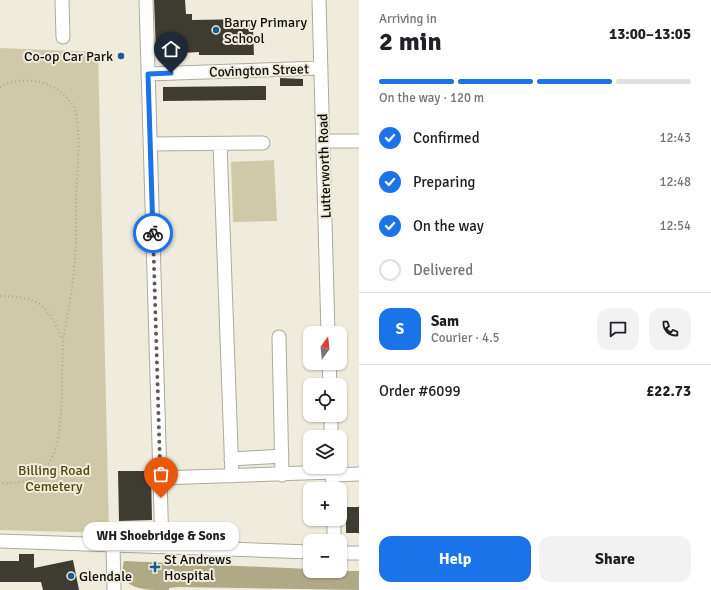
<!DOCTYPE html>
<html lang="en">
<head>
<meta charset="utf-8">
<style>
  :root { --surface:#fff; --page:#f2f2f2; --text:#202124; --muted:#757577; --line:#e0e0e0; --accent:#1a73e8 }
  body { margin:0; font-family:Signika,sans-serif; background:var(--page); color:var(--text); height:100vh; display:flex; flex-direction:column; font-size:15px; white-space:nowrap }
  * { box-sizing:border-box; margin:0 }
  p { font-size:13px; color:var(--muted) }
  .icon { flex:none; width:22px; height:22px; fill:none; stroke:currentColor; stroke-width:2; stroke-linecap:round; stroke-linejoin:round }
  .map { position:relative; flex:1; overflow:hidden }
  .sheet { display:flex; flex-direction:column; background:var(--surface); width:352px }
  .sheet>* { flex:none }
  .needle { width:26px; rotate:15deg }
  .controls { position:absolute; left:303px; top:326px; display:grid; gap:8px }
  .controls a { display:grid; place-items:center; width:44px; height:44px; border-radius:8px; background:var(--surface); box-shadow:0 1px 3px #0004; font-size:20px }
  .pin { position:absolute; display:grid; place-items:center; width:34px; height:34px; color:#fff; margin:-41px -17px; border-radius:50% 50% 50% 0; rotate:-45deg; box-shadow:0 0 4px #0007 }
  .pin .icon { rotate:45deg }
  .courier { position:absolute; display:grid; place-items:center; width:40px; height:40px; margin:-20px; border:3px solid #1a73e8; border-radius:50%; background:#fff; color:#222; box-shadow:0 1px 5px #0007 }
  .bubble { position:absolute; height:28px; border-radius:12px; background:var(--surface); box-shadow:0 1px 3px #0004; font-size:13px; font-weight:700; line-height:28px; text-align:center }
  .headline em { font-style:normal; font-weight:700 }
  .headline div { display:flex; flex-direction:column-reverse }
  .headline { display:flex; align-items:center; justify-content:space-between; height:68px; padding:0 20px }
  h1 { font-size:26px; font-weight:700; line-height:30px }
  .bar { display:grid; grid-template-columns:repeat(4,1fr); gap:6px 4px; align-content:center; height:48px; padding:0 20px }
  .bar i { height:5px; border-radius:3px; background:var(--line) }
  .bar .on { background:var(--accent) }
  .bar p { grid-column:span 4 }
  .line { display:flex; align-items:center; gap:10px; padding:0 20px; border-top:1px solid var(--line) }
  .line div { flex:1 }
  .round { display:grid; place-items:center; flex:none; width:42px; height:42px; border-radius:12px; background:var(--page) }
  ol { padding:0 20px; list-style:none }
  li { display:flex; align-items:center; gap:12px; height:44px }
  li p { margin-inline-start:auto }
  li .icon { padding:4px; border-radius:50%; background:var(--accent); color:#fff; stroke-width:4 }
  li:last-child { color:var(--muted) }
  li i { width:22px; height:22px; border:2px solid var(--line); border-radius:50% }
  .button { display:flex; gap:8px; margin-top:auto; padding:8px 20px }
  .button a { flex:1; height:46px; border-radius:12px; background:var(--accent); color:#fff; font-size:16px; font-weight:700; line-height:46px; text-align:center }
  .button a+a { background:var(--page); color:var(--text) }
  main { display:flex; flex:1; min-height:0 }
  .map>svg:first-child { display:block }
  .green { fill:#d0c9a7 }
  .forest { fill:#b0a985 }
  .building { fill:#3e3c31 }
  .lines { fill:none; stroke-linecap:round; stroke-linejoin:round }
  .minor-casing { stroke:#adaa9d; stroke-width:15 }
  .path { stroke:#a7a49a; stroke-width:2; stroke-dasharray:1 3; stroke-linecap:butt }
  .minor { stroke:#fff; stroke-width:13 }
  .done { stroke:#5d5b54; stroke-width:4; stroke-dasharray:0 7.2 }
  .route { stroke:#1a73e8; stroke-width:5 }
  .poi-dot { fill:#195b90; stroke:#efecde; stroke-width:1.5 }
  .labels { text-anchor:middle; stroke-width:4; stroke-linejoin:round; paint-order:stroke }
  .poi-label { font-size:14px; fill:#0e0d09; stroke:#efecde; text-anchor:start }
  .street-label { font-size:14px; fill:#0e0d09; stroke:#efecde }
  .park-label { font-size:14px; fill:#544803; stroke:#efecde }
</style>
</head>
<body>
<main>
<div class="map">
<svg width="359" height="590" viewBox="0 0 359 590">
  <rect width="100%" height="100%" fill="#efecde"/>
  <!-- green -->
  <path class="green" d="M0,48L98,52L109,533L0,530Z
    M274,160L277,221L233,222L231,162Z"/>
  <!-- forest -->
  <path class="forest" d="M124,561L310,569V571H359V590L178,587L169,588V590C143,590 117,590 124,561Z"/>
  <!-- building -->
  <path class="building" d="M154,0H185L186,14H192V20L250,19V29H253L254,55H199V52L183,53L184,58L161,59V52L156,53Z
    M280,78L303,79V86H280Z
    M266,86V100L163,101V87Z
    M118,471H151L152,520L119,521Z
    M346,507H359V533H346Z
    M19,554H34V568L73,560L79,590H43L41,582H0V561H19Z"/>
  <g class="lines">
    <!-- minor casing -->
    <g class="minor-casing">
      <path id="minor" d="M62,0L63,37
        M146,0L162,547
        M319,0L328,333
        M148,74L321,68
        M323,141H359
        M150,144L263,143
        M220,144L232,476
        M279,337L282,475
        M329,363L330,385
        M331,415V437
        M231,459L282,456
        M332,467L333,489
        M332,475L359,474
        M160,478L332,472
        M334,519V541
        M0,541L310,552
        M113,545L114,590
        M340,553H359"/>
    </g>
    <!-- path -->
    <path class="path" d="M0,87C21,76 50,79 66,97C68,100 72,103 74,107C82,130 77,173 76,197C75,209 77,220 76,231C76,250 74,269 72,288C70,306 65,324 63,342C61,372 65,436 51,459C40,480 22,484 0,483
      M0,296C41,297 46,304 63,340"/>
    <!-- minor -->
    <use href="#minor" class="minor"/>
  </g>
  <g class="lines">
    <!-- done -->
    <path class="done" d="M153,233L161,498"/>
    <!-- route -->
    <path class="route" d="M153,233L148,74L171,73"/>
  </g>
  <!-- markers -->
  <g class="poi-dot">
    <circle cx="216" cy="30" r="4"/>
    <circle cx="121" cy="56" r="4"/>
    <path d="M153 561h4v4h4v4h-4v4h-4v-4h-4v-4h4z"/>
    <circle cx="71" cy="576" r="4"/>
  </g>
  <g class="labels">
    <!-- poi labels -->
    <g class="poi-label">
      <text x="224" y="27">Barry Primary<tspan x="224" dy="16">School</tspan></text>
      <text x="113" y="61" text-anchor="end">Co-op Car Park</text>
      <text x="164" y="564">St Andrews<tspan x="164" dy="16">Hospital</tspan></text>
      <text x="79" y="581">Glendale</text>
    </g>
    <!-- street labels -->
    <g class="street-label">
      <text transform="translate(259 70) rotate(-2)" y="5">Covington Street</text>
      <text transform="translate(324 166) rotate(-92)" y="5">Lutterworth Road</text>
    </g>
    <!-- park labels -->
    <g class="park-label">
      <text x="54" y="475">Billing Road<tspan x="54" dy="16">Cemetery</tspan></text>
    </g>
  </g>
</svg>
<div class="controls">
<a><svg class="needle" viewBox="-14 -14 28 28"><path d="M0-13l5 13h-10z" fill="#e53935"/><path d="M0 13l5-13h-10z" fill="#757577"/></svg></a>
<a><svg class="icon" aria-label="locate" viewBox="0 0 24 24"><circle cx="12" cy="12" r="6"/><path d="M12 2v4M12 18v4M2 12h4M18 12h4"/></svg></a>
<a><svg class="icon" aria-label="layers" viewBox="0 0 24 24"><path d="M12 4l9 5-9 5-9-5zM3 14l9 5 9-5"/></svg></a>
<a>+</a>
<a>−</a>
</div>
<div class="pin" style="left:161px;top:498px;background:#ea580c"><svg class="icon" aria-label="bag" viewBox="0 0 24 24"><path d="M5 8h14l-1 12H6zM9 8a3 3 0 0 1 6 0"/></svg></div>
<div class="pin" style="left:171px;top:73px;background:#1f2937"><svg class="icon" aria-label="home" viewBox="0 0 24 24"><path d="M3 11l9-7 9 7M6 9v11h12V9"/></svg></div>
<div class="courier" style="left:153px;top:233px"><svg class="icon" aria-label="bike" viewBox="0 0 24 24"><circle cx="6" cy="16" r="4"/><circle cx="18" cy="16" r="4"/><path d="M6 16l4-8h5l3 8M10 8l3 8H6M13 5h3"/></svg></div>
<div class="bubble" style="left:83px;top:522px;width:156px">WH Shoebridge &amp; Sons</div>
</div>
<section class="sheet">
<div class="headline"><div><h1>2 min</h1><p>Arriving in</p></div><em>13:00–13:05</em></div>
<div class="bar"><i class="on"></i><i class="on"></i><i class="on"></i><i></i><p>On the way · 120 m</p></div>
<ol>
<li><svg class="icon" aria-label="check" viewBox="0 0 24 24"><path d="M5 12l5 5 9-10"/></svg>Confirmed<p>12:43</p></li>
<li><svg class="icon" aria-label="check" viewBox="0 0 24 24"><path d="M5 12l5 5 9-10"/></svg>Preparing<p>12:48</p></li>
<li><svg class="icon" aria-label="check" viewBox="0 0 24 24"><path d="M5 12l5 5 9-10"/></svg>On the way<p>12:54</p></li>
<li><i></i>Delivered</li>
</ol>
<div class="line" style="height:72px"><b class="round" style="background:var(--accent);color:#fff">S</b><div><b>Sam</b><p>Courier · 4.5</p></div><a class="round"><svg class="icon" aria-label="chat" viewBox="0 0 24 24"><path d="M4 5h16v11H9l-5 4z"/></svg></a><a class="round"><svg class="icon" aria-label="phone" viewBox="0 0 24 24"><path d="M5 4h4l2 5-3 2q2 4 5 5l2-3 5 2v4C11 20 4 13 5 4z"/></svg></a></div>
<div class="line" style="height:52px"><div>Order #6099</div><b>£22.73</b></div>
<div class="button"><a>Help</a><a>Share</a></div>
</section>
</main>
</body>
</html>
